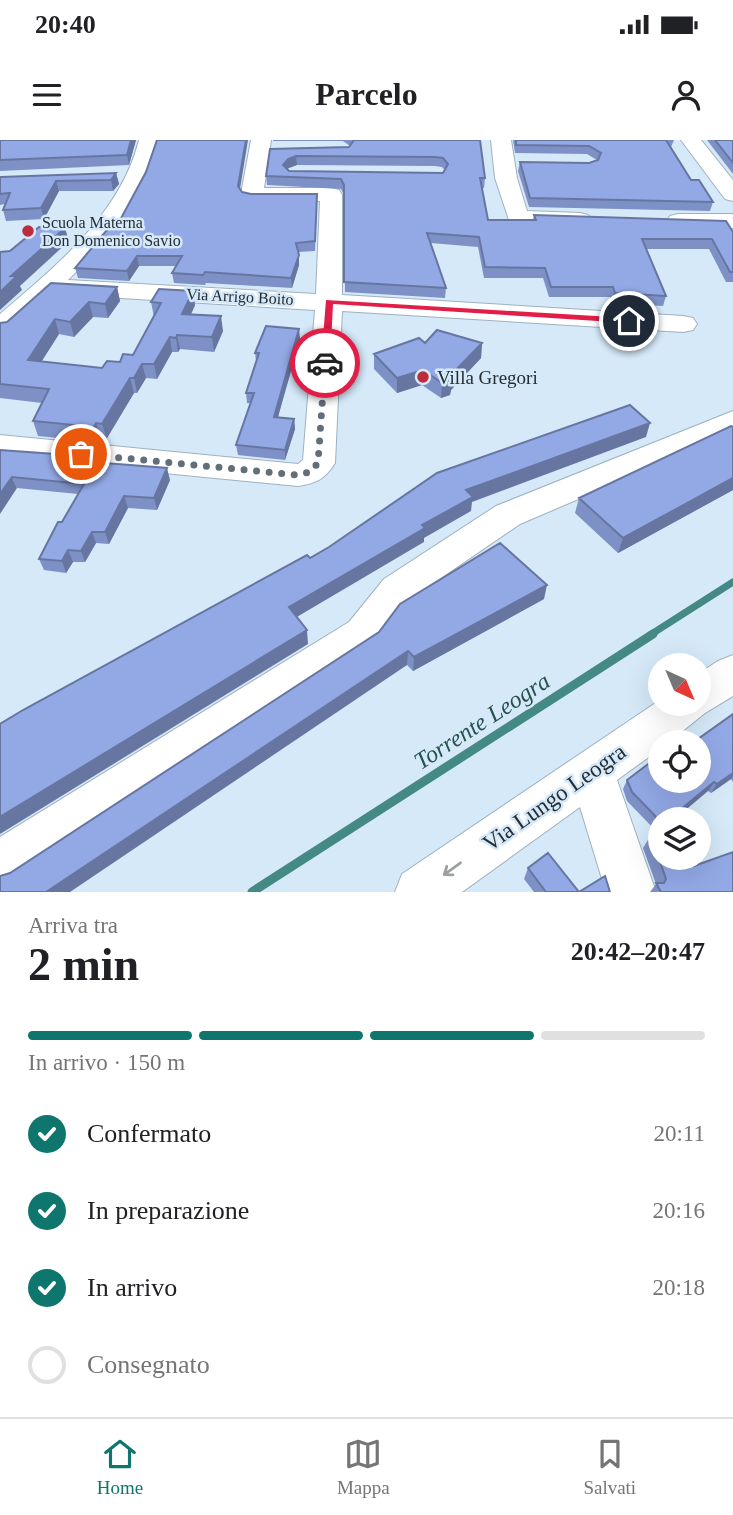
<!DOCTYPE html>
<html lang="it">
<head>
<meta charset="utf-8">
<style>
  :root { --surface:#fff; --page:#f2f2f2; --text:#202124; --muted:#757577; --line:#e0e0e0; --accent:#0f766e }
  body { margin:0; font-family:Georgia,serif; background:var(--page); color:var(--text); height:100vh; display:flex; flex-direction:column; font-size:26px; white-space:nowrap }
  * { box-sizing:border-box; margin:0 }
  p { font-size:23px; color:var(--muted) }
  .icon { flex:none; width:38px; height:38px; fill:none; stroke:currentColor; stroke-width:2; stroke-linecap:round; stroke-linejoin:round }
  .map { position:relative; height:752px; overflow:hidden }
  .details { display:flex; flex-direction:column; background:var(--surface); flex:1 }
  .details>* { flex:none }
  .needle { width:46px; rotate:136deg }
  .controls { position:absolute; left:648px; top:513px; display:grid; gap:14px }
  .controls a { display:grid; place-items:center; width:63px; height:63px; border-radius:50%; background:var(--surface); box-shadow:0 7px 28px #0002; font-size:35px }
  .pin { position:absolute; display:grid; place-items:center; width:60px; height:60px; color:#fff; margin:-30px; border:4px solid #fff; border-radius:50%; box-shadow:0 2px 7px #0007 }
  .courier { position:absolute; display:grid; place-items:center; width:70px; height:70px; margin:-35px; border:5px solid #e11d48; border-radius:50%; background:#fff; color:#222; box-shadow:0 2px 9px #0007 }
  .headline em { font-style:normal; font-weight:600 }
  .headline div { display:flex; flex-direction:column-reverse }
  .headline { display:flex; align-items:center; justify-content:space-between; height:119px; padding:0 28px }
  h1 { font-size:46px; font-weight:600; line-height:52px }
  .bar { display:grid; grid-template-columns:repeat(4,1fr); gap:10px 7px; align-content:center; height:84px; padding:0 28px }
  .bar i { height:9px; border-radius:5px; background:var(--line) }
  .bar .active { background:var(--accent) }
  .bar p { grid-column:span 4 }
  ol { padding:0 28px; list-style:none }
  li { display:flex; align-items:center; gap:21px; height:77px }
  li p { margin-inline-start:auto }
  li .icon { padding:7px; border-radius:50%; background:var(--accent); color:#fff; stroke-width:4 }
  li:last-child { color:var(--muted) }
  li i { width:38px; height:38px; border:4px solid var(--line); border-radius:50% }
  .status { display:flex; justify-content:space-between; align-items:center; height:49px; padding:0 35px; background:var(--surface); direction:ltr }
  .status svg { height:19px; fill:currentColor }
  header { display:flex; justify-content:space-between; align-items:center; height:91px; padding:0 28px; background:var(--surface); font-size:32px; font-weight:600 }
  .tabs { display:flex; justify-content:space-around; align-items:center; height:98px; border-top:2px solid var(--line); background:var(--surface); font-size:19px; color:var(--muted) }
  .tabs a { display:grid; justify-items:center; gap:4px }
  .tabs .active { color:var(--accent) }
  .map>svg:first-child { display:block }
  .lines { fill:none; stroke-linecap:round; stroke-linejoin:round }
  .stream-far1 { stroke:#458984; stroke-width:7 }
  .stream { stroke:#458984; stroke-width:9 }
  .minor-casing { stroke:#9eb1c0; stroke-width:2 }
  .minor { fill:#fff; fill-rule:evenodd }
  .wall { fill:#7e91c6; fill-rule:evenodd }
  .shaded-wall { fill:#6776a1 }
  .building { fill:#93a9e6; stroke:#6776a1; stroke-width:2; fill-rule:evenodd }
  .oneway { stroke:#9da0a3 }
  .route { fill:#e11d48 }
  .done { stroke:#636f78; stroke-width:7; stroke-dasharray:0 12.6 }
  .poi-dot { fill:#bd2c3d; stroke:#d5e9f9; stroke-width:2.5 }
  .labels { text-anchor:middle; stroke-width:5; stroke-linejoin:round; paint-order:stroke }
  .far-poi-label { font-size:16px; fill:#252d33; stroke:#d5e9f9; text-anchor:start }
  .far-street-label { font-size:16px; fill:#252d33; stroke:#d5e9f9 }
  .poi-label { font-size:19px; fill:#252d33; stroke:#d5e9f9; text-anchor:start }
  .near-street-label { font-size:23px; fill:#252d33; stroke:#d5e9f9 }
  .near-water-label { font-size:24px; font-style:italic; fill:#26514c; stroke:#d5e9f9 }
</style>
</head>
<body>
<div class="status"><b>20:40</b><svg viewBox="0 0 49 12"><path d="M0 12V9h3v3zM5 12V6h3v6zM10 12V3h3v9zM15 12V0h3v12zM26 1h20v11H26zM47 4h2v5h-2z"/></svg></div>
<header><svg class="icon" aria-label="menu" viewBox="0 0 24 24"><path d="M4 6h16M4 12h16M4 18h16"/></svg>Parcelo<svg class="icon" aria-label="person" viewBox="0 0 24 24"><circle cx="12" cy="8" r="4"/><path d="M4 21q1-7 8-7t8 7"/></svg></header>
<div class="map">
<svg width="733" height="752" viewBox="0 0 733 752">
  <rect width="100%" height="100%" fill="#d5e9f9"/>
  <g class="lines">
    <!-- stream-far1 -->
    <path class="stream-far1" d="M650,495L733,442"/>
    <!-- stream -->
    <path class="stream" d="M252,752L653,494"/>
    <!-- minor casing -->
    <g class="minor-casing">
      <path id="minor" d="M139,0H159C147,57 108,100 68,140L316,154L320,61H252L244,59L241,54L251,0H271L264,48H331L339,50L342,55V155L683,176L693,178L697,184L693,190L683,192L342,171L335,323C325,339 317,343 298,346L0,317V295L298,324L303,320L315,170L72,155L63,152L60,148L10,194L0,196V174C56,126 120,75 139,0Z
        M491,0H511L517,38L527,71L580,73L588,75L592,80L588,85L533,86L509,80L495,38Z
        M681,0H701L733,40V61L725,59Z
        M678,74H733V88L670,86L666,81L670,76Z
        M733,271V293L520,384L410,459L377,504L17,742L0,750V697L349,482L384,439L496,366Z
        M733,515V556L705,573L669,602H660V609L617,640L656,752H606L580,667L462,752H395L402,734L660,560V564H698V534L718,521Z"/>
    </g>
    <!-- minor -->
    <use href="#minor" class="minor"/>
  </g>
  <!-- wall -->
  <path class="wall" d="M0,0H136L129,25L0,31Z
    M273,0H480L485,38L484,48H482L488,80H533L534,75L733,92V142H726L709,109H646L666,156L663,166L612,163L610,157H549L543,138H484L478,107L431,103L446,148L445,158L345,152L344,55L341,49L267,45L266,36L270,9L349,7L350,6L343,1H273ZM297,25L434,26L442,27L445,30L443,33L289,31L287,29Z
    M513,0H674L671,7L691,40L713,62L710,71L529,67L518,31L520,22L589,23L597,20L587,14L515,13Z
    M707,0H733V34Z
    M116,33L119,44L113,51H59L44,79L6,81L3,70L5,64L0,65V37Z
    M240,49L242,52L251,54L317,64L315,111L298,112L299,125L292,148L206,143L205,145L174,143L172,133L176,126H139L129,141L78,138L75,128Z
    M117,147L120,161L108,178L93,177L74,197L59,194L41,222L102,228L120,222L133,215L154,177L151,162L193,151L195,165L191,174L223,191L214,212L180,209L178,212H172L157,239L146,238L137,253H134L107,298H101L99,302L38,296L33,281L42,263L0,258V183L7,182Z
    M300,199L278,277L294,279L295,289L285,320L238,315L236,305L251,263H247L246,253L256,221L255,213Z
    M425,203H482L481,218L451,250L450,255L441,258L422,245L397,253L374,229V214Z
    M733,287V350L618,413L575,373L579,358Z
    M0,310L83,321L170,340L157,370L128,368L109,404L96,403L85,422H73L66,433L44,430L39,419L78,354L17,348Z
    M544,459L413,531L407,525L10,733L379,492Z
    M733,574V642L731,639L711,653L708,651L660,679V691L658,693L627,661L623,649L627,640H660L695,601Z
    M651,695L694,726L733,752H650L656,744L643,708Z
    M528,728L579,752H534L524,739Z"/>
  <!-- shaded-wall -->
  <path class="shaded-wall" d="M131,0H136L129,25L127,15Z
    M246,0H248L239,55L238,46Z
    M296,16L297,25L288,28L283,34V25L288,19Z
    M116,33L119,44L113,51L111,40Z
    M56,41L59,51L44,79L41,68Z
    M65,88L69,101L20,146L22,150L0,170V152L11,136Z
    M299,115V125L292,148L291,138Z
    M137,116L139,126L129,141L127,131Z
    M117,147L120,161L108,178L105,164Z
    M193,151L195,165L185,188L182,174Z
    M89,162L93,177L74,197L70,182Z
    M221,176L223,191L214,212L212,197Z
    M55,179L59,194L33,235L28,220Z
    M299,189L300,199L275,287L274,277Z
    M177,195L180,209L178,212L176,198Z
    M170,197L172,212L157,239L154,224Z
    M482,203L481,218L451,250L450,255L441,258L442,243L451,235Z
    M142,224L146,238L137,253L134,238Z
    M423,230L422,245L397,253V238Z
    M130,238L134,253L107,298L102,284Z
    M294,279L295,289L285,320V310Z
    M96,283L101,298L99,302L94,287Z
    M650,283L646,297L472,362L471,371L424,398V402L290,481L289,467L422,385L466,350Z
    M167,328L170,340L157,370L154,358Z
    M12,337L17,348L0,374V354Z
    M733,338V350L618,413L623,398Z
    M124,356L128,368L109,404L105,392Z
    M92,392L96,403L85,422L81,411Z
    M68,410L73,422L66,433L62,421Z
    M547,445L544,459L413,531L414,517Z
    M307,490L308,504L0,694V677Z
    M408,511L407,525L70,752H46Z
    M733,633V636L731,639L711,653L717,644Z
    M714,642L708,651L675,679H669Z"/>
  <!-- building -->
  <path class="building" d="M0,0H131L127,15L0,20Z
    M157,0H246L238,46L242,52L251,54H317L315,101L296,103L299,115L291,138L205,132L203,135L172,133L182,116H137L127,131L75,128L112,84L119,82L146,32Z
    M354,0H480L485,38H480L488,80H536L534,75L726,81L733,92V132H730L712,99H642L666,156L615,153L613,147H551L545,128L485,127L479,97L427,93L446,148L344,142V45L341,39L266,36L270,9L349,7ZM296,16L435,17L443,18L448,24L443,33L289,31L283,25L288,19Z
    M516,0H666L691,40H699L713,62L530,58L520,22L589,23L598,20L601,13L589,6L516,5Z
    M715,0H733V23Z
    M116,33L111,40L56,41L41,68L3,70L10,53L0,54V37Z
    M39,87L65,88L11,136H17L0,152V112L10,111Z
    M51,143L117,147L105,164L89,162L70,182L55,179L28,220L102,228L107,221L120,222L123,214L133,215L161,163L151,162L159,149L193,151L182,174L221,176L212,197L177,195L176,198L170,197L154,224H142L134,238H130L102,284L96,283L94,287L33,281L49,249L0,244V183L7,182Z
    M266,186L299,189L274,277L294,279L285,310L236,305L254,253H246L259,213H255Z
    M437,190L482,203L451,235V240L442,243L423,230L397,238L374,214L419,198L425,203Z
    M630,265L650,283L466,350L473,357L422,385L425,388L289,467L307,490L0,677V584L23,570L307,415L310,418L329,407L437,333Z
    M731,286L733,287V338L623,398L579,358Z
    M0,310L82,316L79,321L167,328L154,358L124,356L105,392H92L81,411L68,410L62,421L39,419L58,382H62L84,344L12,337L0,354Z
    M500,403L547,445L414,517L408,511L46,752H0V736L10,733L379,492L400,464Z
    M733,574V633L717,644L714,642L669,679H660V681L632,652L627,640L660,615V640H698V602H688L693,598L695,601Z
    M651,695H660V718H689L694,726L733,712V752H661L656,743H664L666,739Z
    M548,713L579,752H546L528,728Z
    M605,736L610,752H579Z"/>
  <!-- one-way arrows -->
  <defs><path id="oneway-shaft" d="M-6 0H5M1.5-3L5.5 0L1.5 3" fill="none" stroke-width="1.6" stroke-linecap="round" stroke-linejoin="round" transform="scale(1.75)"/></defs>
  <use class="oneway" href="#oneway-shaft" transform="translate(452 729) rotate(144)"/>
  <!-- route -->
  <path class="route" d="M326,160L629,178L633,181L629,183L333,164L330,223L325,226L321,223Z"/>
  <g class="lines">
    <!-- done -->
    <path class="done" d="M81,314L298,335L310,332L318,323L325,223"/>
  </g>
  <!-- markers -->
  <g class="poi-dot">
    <circle cx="28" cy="91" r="7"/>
    <circle cx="423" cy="237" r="7"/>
  </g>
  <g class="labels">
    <!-- far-poi labels -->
    <g class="far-poi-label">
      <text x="42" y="88">Scuola Materna<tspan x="42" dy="18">Don Domenico Savio</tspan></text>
    </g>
    <!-- far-street labels -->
    <g class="far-street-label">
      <text transform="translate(240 156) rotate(3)" y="6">Via Arrigo Boito</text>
    </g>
    <!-- poi labels -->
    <g class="poi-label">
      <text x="437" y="244">Villa Gregori</text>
    </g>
    <!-- near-street labels -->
    <g class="near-street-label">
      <text transform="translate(554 657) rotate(-35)" y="8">Via Lungo Leogra</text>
    </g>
    <!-- near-water labels -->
    <g class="near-water-label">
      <text transform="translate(482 581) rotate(-33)" y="8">Torrente Leogra</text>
    </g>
  </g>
</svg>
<div class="controls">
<a><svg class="needle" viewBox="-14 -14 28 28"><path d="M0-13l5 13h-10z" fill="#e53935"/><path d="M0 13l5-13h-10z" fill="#757577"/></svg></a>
<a><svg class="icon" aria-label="locate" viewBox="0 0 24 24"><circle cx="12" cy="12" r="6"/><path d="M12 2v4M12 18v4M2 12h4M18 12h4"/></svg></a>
<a><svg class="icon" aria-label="layers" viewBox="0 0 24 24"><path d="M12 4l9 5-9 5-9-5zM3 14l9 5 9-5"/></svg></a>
</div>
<div class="pin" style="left:81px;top:314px;background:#ea580c"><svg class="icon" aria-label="bag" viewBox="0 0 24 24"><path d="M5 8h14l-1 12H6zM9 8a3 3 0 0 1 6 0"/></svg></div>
<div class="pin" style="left:629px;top:181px;background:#1f2937"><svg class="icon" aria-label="home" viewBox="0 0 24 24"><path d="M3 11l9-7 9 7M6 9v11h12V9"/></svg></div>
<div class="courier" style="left:325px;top:223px"><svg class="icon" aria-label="car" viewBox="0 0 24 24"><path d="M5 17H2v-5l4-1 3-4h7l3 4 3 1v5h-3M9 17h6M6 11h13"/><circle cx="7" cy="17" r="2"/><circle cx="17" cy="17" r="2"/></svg></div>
</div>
<section class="details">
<div class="headline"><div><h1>2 min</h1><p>Arriva tra</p></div><em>20:42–20:47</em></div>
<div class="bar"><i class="active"></i><i class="active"></i><i class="active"></i><i></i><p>In arrivo · 150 m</p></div>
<ol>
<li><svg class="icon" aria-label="check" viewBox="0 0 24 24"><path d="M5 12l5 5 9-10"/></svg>Confermato<p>20:11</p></li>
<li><svg class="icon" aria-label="check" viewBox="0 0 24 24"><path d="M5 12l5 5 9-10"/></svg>In preparazione<p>20:16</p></li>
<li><svg class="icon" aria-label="check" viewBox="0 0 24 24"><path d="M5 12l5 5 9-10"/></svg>In arrivo<p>20:18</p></li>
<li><i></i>Consegnato</li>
</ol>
</section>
<nav class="tabs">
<a class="active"><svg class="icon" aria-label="home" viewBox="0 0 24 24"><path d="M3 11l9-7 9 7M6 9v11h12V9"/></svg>Home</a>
<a><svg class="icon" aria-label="map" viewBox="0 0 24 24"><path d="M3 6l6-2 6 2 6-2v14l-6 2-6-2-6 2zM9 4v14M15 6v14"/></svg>Mappa</a>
<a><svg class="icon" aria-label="saved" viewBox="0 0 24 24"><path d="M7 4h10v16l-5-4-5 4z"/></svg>Salvati</a>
</nav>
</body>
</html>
